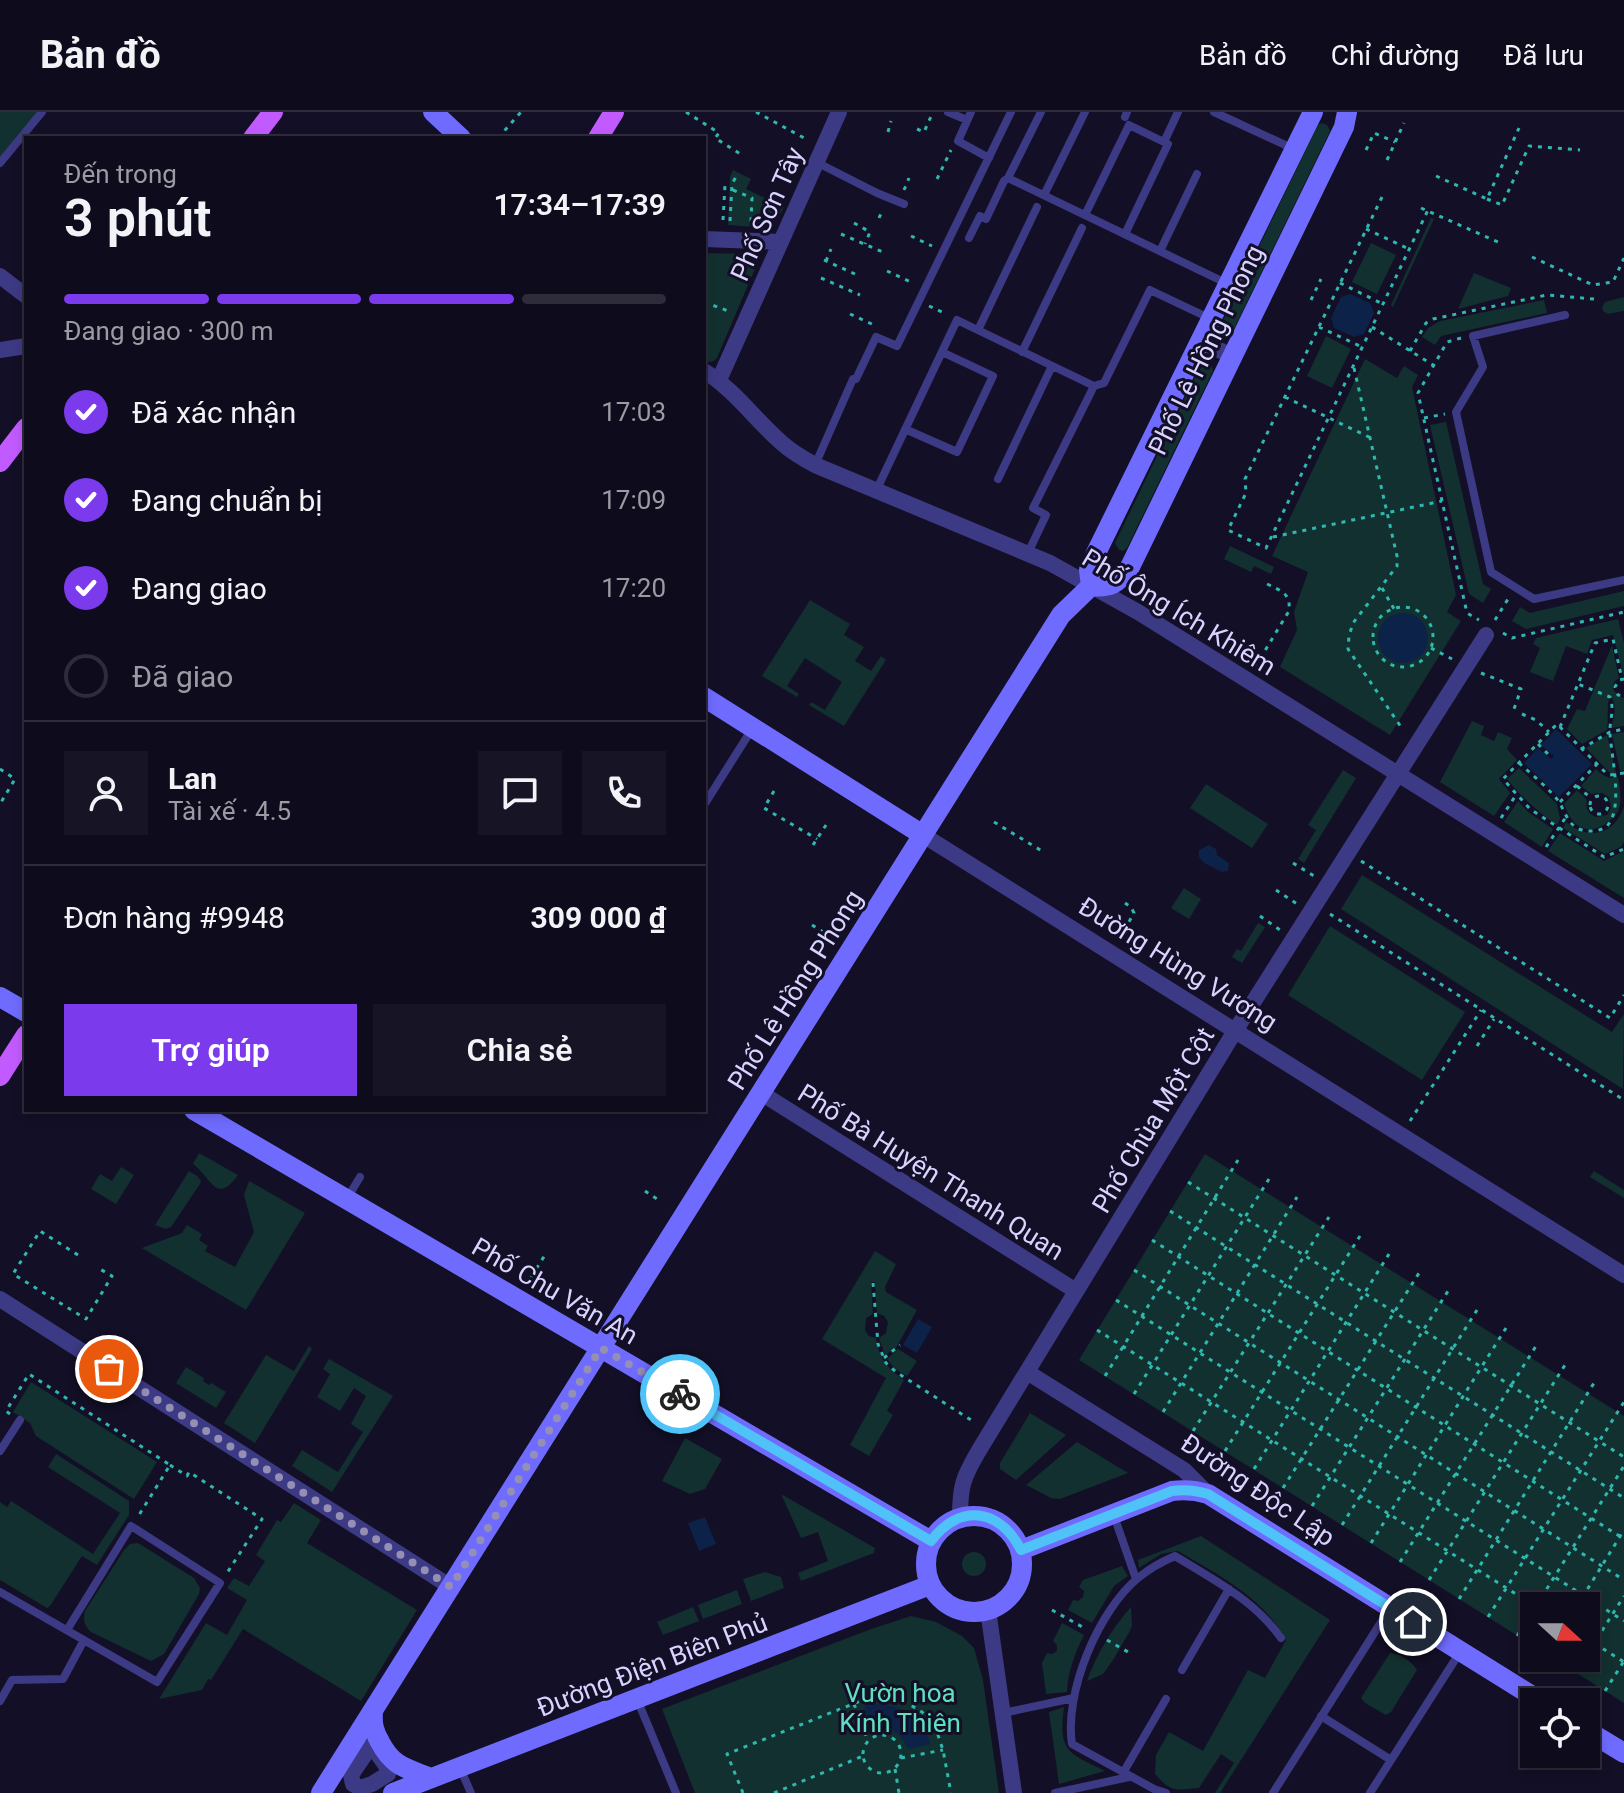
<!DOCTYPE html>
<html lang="vi">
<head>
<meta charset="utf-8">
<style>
  :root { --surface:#0e0b1c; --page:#171425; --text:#f1f3f6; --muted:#9b9ba3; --line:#2e2b3b; --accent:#7c3aed }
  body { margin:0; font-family:Roboto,sans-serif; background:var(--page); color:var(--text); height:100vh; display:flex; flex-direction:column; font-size:30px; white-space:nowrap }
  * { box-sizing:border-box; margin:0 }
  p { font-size:26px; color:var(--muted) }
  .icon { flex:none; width:44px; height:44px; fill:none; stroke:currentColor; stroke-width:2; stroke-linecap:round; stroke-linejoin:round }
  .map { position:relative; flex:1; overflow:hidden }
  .details { position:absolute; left:24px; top:24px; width:682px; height:976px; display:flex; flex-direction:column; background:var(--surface); border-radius:0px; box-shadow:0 4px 12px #0003,0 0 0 2px var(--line) }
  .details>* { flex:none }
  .needle { width:52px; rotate:111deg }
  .tools { position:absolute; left:1520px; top:1480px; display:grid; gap:16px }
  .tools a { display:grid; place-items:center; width:80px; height:80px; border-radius:0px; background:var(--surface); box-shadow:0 4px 12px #0003,0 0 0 2px var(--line); font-size:40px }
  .pin { position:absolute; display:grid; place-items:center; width:68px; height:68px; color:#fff; margin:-34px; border:4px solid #fff; border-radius:50%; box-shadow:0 2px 8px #0007 }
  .courier { position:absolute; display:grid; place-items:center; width:80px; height:80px; margin:-40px; border:6px solid #4fc3f7; border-radius:50%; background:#fff; color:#222; box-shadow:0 2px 10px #0007 }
  .head em { font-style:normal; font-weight:600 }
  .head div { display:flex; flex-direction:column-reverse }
  .head { display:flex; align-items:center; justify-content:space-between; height:136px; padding:0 40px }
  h1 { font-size:52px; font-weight:600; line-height:60px }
  .bar { display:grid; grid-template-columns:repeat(4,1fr); gap:12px 8px; align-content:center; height:96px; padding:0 40px }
  .bar i { height:10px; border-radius:6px; background:var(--line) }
  .bar .on { background:var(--accent) }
  .bar p { grid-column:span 4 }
  .line { display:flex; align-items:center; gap:20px; padding:0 40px; border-top:2px solid var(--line) }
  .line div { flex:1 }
  .round { display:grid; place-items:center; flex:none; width:84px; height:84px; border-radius:0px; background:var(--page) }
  ol { padding:0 40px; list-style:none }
  li { display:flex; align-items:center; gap:24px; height:88px }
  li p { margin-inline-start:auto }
  li .icon { padding:8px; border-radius:50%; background:var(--accent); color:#fff; stroke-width:4 }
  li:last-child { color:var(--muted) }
  li i { width:44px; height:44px; border:4px solid var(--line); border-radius:50% }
  .primary-button { display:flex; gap:16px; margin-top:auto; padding:16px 40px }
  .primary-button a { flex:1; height:92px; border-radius:0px; background:var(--accent); color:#fff; font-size:32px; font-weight:600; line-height:92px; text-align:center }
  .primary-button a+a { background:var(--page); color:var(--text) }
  header { display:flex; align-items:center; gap:48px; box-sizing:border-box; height:112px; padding:0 40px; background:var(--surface); border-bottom:2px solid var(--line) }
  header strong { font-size:38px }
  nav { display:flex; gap:44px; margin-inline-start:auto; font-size:28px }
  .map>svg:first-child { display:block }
  .green { fill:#12302f }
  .water { fill:#0c2248 }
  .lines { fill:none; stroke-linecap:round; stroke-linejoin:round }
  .path { stroke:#2fb8b0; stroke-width:3; stroke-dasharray:4 6; stroke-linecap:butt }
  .lane { stroke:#3d3a85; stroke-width:8 }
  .street { stroke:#3d3a85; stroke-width:16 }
  .secondary { stroke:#6f6bff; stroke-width:20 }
  .primary { stroke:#c25bff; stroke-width:20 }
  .done { stroke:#948fb3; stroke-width:8; stroke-dasharray:0 14.4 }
  .route { stroke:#4fc3f7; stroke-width:10 }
  .labels { text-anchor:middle; stroke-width:6; stroke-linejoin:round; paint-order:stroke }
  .street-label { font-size:26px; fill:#d9d4ff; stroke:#130f26 }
  .park-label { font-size:26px; fill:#5fe0c0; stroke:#130f26 }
</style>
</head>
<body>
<header>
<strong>Bản đồ</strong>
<nav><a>Bản đồ</a><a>Chỉ đường</a><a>Đã lưu</a></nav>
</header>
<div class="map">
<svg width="1624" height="1681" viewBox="0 0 1624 1681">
  <rect width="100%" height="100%" fill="#130f26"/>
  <!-- green -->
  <path class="green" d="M0,0H39L0,47Z
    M1322,11L1327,13L1330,19L1232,221L1224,222L1220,219V215L1318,13Z
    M733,58L751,67L746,77L784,95C772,121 752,114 728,113L730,65Z
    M1431,106L1434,107L1393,195L1391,193Z
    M1371,131L1396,143L1377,182L1352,170Z
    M704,141L750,142L755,146L757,152L717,246C714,250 709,251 704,249Z
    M1474,161L1511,176L1508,184L1458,197Z
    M1624,185V199L1608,202L1603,199L1602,195L1605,190Z
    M1544,188L1547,201L1441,224L1435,233L1422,225L1428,216L1440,209Z
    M1326,224L1351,237L1332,276L1307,264Z
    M1365,247L1397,266L1404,254L1418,263L1412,275L1456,483L1447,500L1461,509L1390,623L1280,555L1297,518L1294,500L1308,460L1272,444Z
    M1205,251L1212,254L1213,259L1127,436L1123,439L1119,438L1115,431L1201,253Z
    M1446,310L1483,472L1491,477L1483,491L1469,482L1430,313Z
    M1230,434L1274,455L1271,462L1254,454L1251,460L1224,447Z
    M1624,479V494L1526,517L1512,509L1520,495L1530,501Z
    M810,488L850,512L844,523L864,535L855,549L871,559L881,544L886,548L844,614L809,593L811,590L825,598L842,570L805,546L787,574L799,582L797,585L762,564Z
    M1618,507L1624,531V565L1613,523L1592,528L1587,542L1566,534L1553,569L1530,560L1540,536L1533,532L1536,526Z
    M1612,533L1619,566L1614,570L1613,577L1618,584L1624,586V614L1611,616C1614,606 1618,592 1610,583C1606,594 1609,606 1607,618L1582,632L1567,617L1577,597L1585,599Z
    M1472,609L1484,614L1481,623L1494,629L1498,620L1512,626L1507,637L1517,648L1499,667L1510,681L1494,704L1440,670Z
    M1624,620V658L1620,659L1612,622Z
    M1607,623L1616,661H1610L1586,636Z
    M1519,656L1557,692L1560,707L1557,713C1537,699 1522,686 1507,667Z
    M1596,657C1603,663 1608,668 1618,665C1620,675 1622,687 1619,697C1613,711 1591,724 1577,713C1570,707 1567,700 1564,692L1577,678L1587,688C1585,696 1588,702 1596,705L1607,703L1611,696L1609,685L1602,681L1591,682L1581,674Z
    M1343,658L1356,666L1304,751L1298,747L1316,718L1308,713Z
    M1206,672L1268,712L1252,736L1190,696Z
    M1518,689L1528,700L1553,717L1542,735L1504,710Z
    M1624,694V730L1621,735L1605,742L1563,716L1566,710C1589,729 1615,723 1624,694Z
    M1560,721L1604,749L1624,739V786L1548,739Z
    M1362,763L1612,920L1624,902L1623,977L1341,797Z
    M1184,776L1201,787L1189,807L1171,796Z
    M1258,811L1265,815L1242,851L1232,845L1237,837L1241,839Z
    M1330,814L1465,900L1422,968L1288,883Z
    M199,1041L238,1063C216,1094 211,1065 193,1052Z
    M1205,1042L1624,1304V1591L1553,1546H1586V1494H1534V1534L1079,1248Z
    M121,1055L134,1063L116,1092L91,1077L100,1062L112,1069Z
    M189,1059L197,1064L201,1069L200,1072L171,1115L166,1117L155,1113Z
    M1594,1059L1624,1078V1086L1590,1065Z
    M249,1069L305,1101L246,1198L142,1136L182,1121L187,1113L202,1122L199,1128L208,1134L205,1139L235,1155L254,1120L244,1083Z
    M875,1139L896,1152L885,1175L886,1180L917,1198L896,1236L885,1243L879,1226L886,1221L888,1210L884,1204L877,1201L875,1170H871L873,1202L866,1206L865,1218L869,1224L876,1226C878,1245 888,1257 904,1268L887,1299L893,1303L869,1344L850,1333L886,1266L822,1227Z
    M309,1234L312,1237L255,1331L224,1311L266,1243L294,1259Z
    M898,1237L917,1249L907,1264L895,1257L887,1247Z
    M329,1247L393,1284L332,1380L292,1354L302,1338L338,1360L363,1320L351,1312L366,1284L354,1276L340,1299L317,1285L330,1262L323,1257Z
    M186,1255L204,1266L203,1269L209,1273L211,1271L226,1280L216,1296L176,1271Z
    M31,1270L157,1350L134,1387L36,1324L30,1311L13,1300Z
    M1030,1301L1066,1323L1016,1368L1000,1357V1351Z
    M685,1326L722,1347L705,1377L690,1382L662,1369Z
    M1077,1330L1128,1361L1060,1387L1051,1386L1026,1373Z
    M56,1342L129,1389V1403L97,1453L82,1444L50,1494L47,1496L0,1468V1390L7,1395L11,1389L93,1442L120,1401L48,1355Z
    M781,1382L875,1436L874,1441L801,1469L798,1461L828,1449L818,1420L801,1426Z
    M294,1391L321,1408L307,1431L417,1498L361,1589L243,1517L211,1568L208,1567L202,1578L159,1587L206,1511L227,1523L247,1488L227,1476L234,1466L249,1474L265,1449L256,1443L277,1408L281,1410Z
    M1201,1424L1330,1508L1220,1681H1215L1234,1651L1221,1642L1199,1676C1176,1678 1171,1681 1155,1662L1156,1643L1169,1620L1203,1639L1248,1558L1265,1566L1286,1528C1263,1485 1218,1463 1178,1439L1161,1442L1139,1456L1138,1448Z
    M138,1431L194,1466L200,1476L199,1482L164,1542L151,1549L91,1520C84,1513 83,1509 85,1499L124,1438L130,1432Z
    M962 1452a12 12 0 1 1 24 0a12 12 0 1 1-24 0Z
    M1122,1454L1128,1464L1114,1474L1092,1511L1068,1498L1073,1488L1078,1489L1083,1485L1084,1479L1079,1475L1083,1468Z
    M765,1460L781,1465L784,1476L751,1489L743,1467Z
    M737,1478L742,1492L703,1507L698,1493Z
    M693,1495L699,1509L663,1523L657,1510Z
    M1131,1495L1132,1513L1130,1519L1113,1548L1103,1562L1087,1569C1096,1543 1112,1516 1131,1495Z
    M911,1504L936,1510L962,1524L974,1536L983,1568L999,1681H695L662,1597L871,1517Z
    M1062,1511L1084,1523C1075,1541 1068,1559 1067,1580L1046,1582L1042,1551L1047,1541L1052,1542L1057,1539V1533L1053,1529Z
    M1390,1541C1399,1541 1413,1550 1417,1558L1391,1600L1386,1603L1365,1591L1361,1586Z
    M1064,1595C1058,1640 1068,1641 1105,1659L1059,1672L1049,1600Z"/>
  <!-- water -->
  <path class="water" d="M1350,182L1370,191L1374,201L1364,222L1354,225L1334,216L1331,206L1341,185Z
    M1378 526a25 25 0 1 1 50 0a25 25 0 1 1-50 0Z
    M1556,617L1592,652L1559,685L1524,651L1538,636L1551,647L1554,644L1541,633Z
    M1209,733L1216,737L1217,743L1229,751L1228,759L1222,760L1204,751L1199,745V738Z
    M918,1207L932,1215L917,1241L903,1233Z
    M705,1405L716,1432L699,1439L688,1411Z
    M881,1592C909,1597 920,1605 931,1632L908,1637C901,1620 890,1614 872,1617L864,1594Z"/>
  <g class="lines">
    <!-- path -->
    <path class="path" d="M686,0L719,21L715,26L742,43
      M756,0L806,27
      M917,17L924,20L933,0
      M888,20L891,9
      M498,26L521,0
      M1366,38L1374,21L1395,30
      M1387,48L1404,11
      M1436,64L1487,87L1519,16
      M937,67L951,38
      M733,78L752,86L751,109
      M904,78L909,66
      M1382,85L1245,367L1246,381L1228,418L1266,436L1428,98
      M1487,87L1502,93L1529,34L1580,38
      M1421,96L1498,130
      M879,106L883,97
      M723,108L725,73
      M730,109L732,72L738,61
      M854,111L870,120L865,132
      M1366,117L1409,137
      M841,122L885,141
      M911,124L932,134
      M1532,145L1593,173L1613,170L1624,146
      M824,148L855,162
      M826,149L831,137
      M887,159L913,171
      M821,166L860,183
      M1340,171L1383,192
      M1311,188L1321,167
      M704,190L731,200
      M929,194L944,201
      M850,202L874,213
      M1319,215L1362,235
      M1372,215L1433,253
      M1461,226L1447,230L1418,281L1467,501L1479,508
      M1410,239L1426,211L1433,207L1547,183L1594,187
      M1354,256L1397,444V454L1353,511L1349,524L1348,537L1403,618
      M1285,285L1371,326
      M1424,306L1445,302
      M1273,425L1442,389
      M1382,476L1394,497
      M1373 525a30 30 0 1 1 60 0a30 30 0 1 1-60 0Z
      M1495,508L1508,487
      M1503,521L1512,526L1624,500
      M1431,536L1452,547
      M1255,555L1289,499C1291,481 1281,479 1267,472
      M1481,561L1521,577L1514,597
      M1624,567L1619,568L1615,575L1618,583L1624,584
      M1522,602L1536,608L1549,620
      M1560,615L1595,531L1613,527L1622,567
      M1538,632L1552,646
      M1581,637L1610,620L1624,617
      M1519,651C1530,661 1551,678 1559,690C1566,701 1568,714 1582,718C1590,720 1600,719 1606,715C1624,699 1612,648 1610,622C1609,610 1615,598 1610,585L1578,572
      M0,657L15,667L0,692
      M1624,661L1610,663L1606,661L1557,612L1503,667L1530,697L1604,745L1624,737
      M1577,674L1592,687
      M774,679L764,696L817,727
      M1590 693a9 9 0 1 1 18 0a9 9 0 1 1-18 0Z
      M1560,690L1597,652
      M1501,706L1516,683
      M994,710L1042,739
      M813,733L826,713
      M1546,735L1566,705
      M1361,749L1610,906L1624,883
      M1293,751L1314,764
      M1276,778L1297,792
      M1330,802L1624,988
      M1260,804L1280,818
      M812,813L828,823
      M1119,827L1134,801L1131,795L1125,791
      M1477,934L1494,907
      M1410,1009L1481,898
      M1188,1070L1624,1345
      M645,1079L660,1089
      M1170,1099L1624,1386
      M1152,1128L1624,1427
      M78,1143L40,1119L13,1162L86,1207L112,1164L98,1156
      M1134,1158L1624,1468
      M531,1165L545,1143
      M873,1171L878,1232L886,1251L896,1260L971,1308
      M1116,1188L1624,1509
      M1097,1218L1535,1494
      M884,1246L900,1233
      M1105,1264L1238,1048
      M1134,1282L1269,1067
      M1163,1300L1297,1085
      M10,1302L6,1299L29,1262L170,1353L139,1403
      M1193,1319L1329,1105
      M1225,1339L1360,1124
      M170,1353L187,1364L189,1360L262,1407L227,1461
      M1254,1357L1389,1142
      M1283,1376L1419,1161
      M1312,1394L1448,1179
      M1342,1413L1477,1198
      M1371,1431L1506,1216
      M1400,1450L1536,1234
      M1429,1468L1565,1253
      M1459,1487L1594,1271
      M1536,1494L1624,1354
      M1577,1494L1624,1418
      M1052,1498L1086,1517
      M1488,1505L1624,1290
      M1517,1524L1534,1497
      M1586,1526L1624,1550
      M1107,1528L1128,1540
      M1586,1544L1624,1484
      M1576,1561L1585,1546
      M1605,1579L1624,1549
      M854,1592L868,1629
      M863 1642a19 19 0 1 1 38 0a19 19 0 1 1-38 0Z
      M901,1646L943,1638
      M895,1657L899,1681
      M743,1681L727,1642L868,1586L891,1584L902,1588L922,1600L935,1614L943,1638L951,1681
      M774,1681L863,1644"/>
    <!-- lane -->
    <path class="lane" d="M948,0L967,8
      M971,0L958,29L989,46
      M1214,0L1294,37
      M1125,5L1127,0
      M1164,30L1178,0
      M816,50L877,81L904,92
      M0,51L42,0
      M1008,66L1041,0
      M1044,83L1085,0
      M1085,103L1129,13L1168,32L1125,122
      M969,126L980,104L986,107L1004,69L1008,66L1228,172
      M1160,139L1197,62
      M1565,203L1473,224L1483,255L1456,300L1491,460L1534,487L1624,468
      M978,218L1037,95
      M1022,240L1082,116
      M1094,274L1104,271L1150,178L1211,207
      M905,317L957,340L993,264L942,240
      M815,353L853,267H856L876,225L897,234L1011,0
      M998,367L1052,254
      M876,379L957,208L1094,274
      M1028,441L1046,403L1033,396L1094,274
      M704,693L752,617
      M348,1085L360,1065
      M0,1339L20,1308
      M1114,1404L1136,1467
      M0,1480L157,1570L220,1471L131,1414L67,1518
      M1182,1558L1229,1477
      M637,1587L676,1681
      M0,1589L12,1568L63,1567L84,1528
      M1003,1601L1074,1586
      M1321,1604L1391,1648
      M460,1656L471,1681
      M1123,1661L1166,1587
      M1055,1681L1129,1665
      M1166,1681L1154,1677L1072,1632C1064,1581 1098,1499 1138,1466C1149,1457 1161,1450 1175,1444C1214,1468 1254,1488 1281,1526
      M1273,1681L1390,1496
      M1370,1681L1460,1540"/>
    <!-- street -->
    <path class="street" d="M704,127L781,130
      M0,164L26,184
      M1200,229L1232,244
      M0,238L26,234
      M704,259C735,278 756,309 783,332C793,341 804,347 815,353L1050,451L1138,500L1624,803
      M719,268L839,0
      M923,723L1624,1163
      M761,981L1076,1179
      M0,1187L451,1475
      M1027,1260L1184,1358L1208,1382
      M960,1405C960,1374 963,1366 978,1340L1235,919L1486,523
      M988,1498L1014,1681
      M370,1635H373L389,1658L388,1662L372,1672L360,1676L353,1672L351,1663Z"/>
    <!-- secondary -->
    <path class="secondary" d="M433,0L461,26
      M1091,474C1110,476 1117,472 1129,457L1344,15L1347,0
      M1091,474L1089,458L1096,441L1313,0
      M704,585L923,723
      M0,885L26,900
      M194,998L931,1429
      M926 1452a48 48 0 1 1 96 0a48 48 0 1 1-96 0Z
      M1021,1438L1172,1379C1185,1377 1195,1378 1208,1382L1542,1590
      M373,1600C372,1612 374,1620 380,1630C393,1655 406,1656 431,1666
      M1586,1618L1624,1641
      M321,1681L1061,503L1091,474
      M393,1681L930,1473"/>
    <!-- primary -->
    <path class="primary" d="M253,26L273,0
      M598,26L614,0
      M0,350L26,316
      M0,964L26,923"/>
  </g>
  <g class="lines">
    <!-- done -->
    <path class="done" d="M109,1257L451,1475L601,1236L680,1282"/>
    <!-- route -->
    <path class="route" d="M680,1282L931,1429C959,1391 1000,1396 1021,1438L1172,1379C1185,1377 1195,1378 1208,1382L1413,1510"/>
  </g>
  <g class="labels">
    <!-- street labels -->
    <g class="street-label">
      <text transform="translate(767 102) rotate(-66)" y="9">Phố Sơn Tây</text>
      <text transform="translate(1206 238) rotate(-64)" y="9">Phố Lê Hồng Phong</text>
      <text transform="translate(1179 500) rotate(31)" y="9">Phố Ông Ích Khiêm</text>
      <text transform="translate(1178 852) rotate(32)" y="9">Đường Hùng Vương</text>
      <text transform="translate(795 878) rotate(-58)" y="9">Phố Lê Hồng Phong</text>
      <text transform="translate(1153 1008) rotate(-59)" y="9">Phố Chùa Một Cột</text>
      <text transform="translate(931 1060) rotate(32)" y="9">Phố Bà Huyện Thanh Quan</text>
      <text transform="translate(555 1179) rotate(30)" y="9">Phố Chu Văn An</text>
      <text transform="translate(1258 1378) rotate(34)" y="9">Đường Độc Lập</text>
      <text transform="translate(652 1553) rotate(-21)" y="9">Đường Điện Biên Phủ</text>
    </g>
    <!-- park labels -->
    <g class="park-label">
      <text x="900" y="1590">Vườn hoa<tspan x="900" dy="30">Kính Thiên</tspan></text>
    </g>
  </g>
</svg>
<div class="tools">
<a><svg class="needle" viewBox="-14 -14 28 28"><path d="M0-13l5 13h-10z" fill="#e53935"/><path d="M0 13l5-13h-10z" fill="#9b9ba3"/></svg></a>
<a><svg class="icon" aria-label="locate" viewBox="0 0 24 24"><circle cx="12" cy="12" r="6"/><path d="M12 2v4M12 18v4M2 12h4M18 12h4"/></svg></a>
</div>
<div class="pin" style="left:109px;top:1257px;background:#ea580c"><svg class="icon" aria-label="bag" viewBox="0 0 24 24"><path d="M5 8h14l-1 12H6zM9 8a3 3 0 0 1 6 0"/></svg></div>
<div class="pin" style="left:1413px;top:1510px;background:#1f2937"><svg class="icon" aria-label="home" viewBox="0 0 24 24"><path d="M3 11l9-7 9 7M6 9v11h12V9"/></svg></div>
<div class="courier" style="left:680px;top:1282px"><svg class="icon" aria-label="bike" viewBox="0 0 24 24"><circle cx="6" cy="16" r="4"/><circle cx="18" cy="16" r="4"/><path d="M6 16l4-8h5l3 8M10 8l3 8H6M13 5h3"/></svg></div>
<section class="details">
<div class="head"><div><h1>3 phút</h1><p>Đến trong</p></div><em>17:34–17:39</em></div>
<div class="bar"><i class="on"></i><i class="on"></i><i class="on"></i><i></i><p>Đang giao · 300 m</p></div>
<ol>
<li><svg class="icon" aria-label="check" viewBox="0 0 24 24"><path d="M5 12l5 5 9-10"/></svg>Đã xác nhận<p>17:03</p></li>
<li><svg class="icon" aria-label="check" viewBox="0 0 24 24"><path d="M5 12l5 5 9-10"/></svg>Đang chuẩn bị<p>17:09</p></li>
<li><svg class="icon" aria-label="check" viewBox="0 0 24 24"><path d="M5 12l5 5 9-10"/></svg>Đang giao<p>17:20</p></li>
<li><i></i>Đã giao</li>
</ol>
<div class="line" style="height:144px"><a class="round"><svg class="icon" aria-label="person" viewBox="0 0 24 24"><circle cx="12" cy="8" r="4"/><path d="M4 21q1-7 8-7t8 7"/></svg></a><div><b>Lan</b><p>Tài xế · 4.5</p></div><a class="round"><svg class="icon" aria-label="chat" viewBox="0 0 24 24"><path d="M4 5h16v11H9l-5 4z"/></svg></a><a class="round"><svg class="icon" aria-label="phone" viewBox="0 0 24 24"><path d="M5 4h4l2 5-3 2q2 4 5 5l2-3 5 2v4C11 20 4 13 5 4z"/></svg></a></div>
<div class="line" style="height:104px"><div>Đơn hàng #9948</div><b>309 000 ₫</b></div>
<div class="primary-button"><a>Trợ giúp</a><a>Chia sẻ</a></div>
</section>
</div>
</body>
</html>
